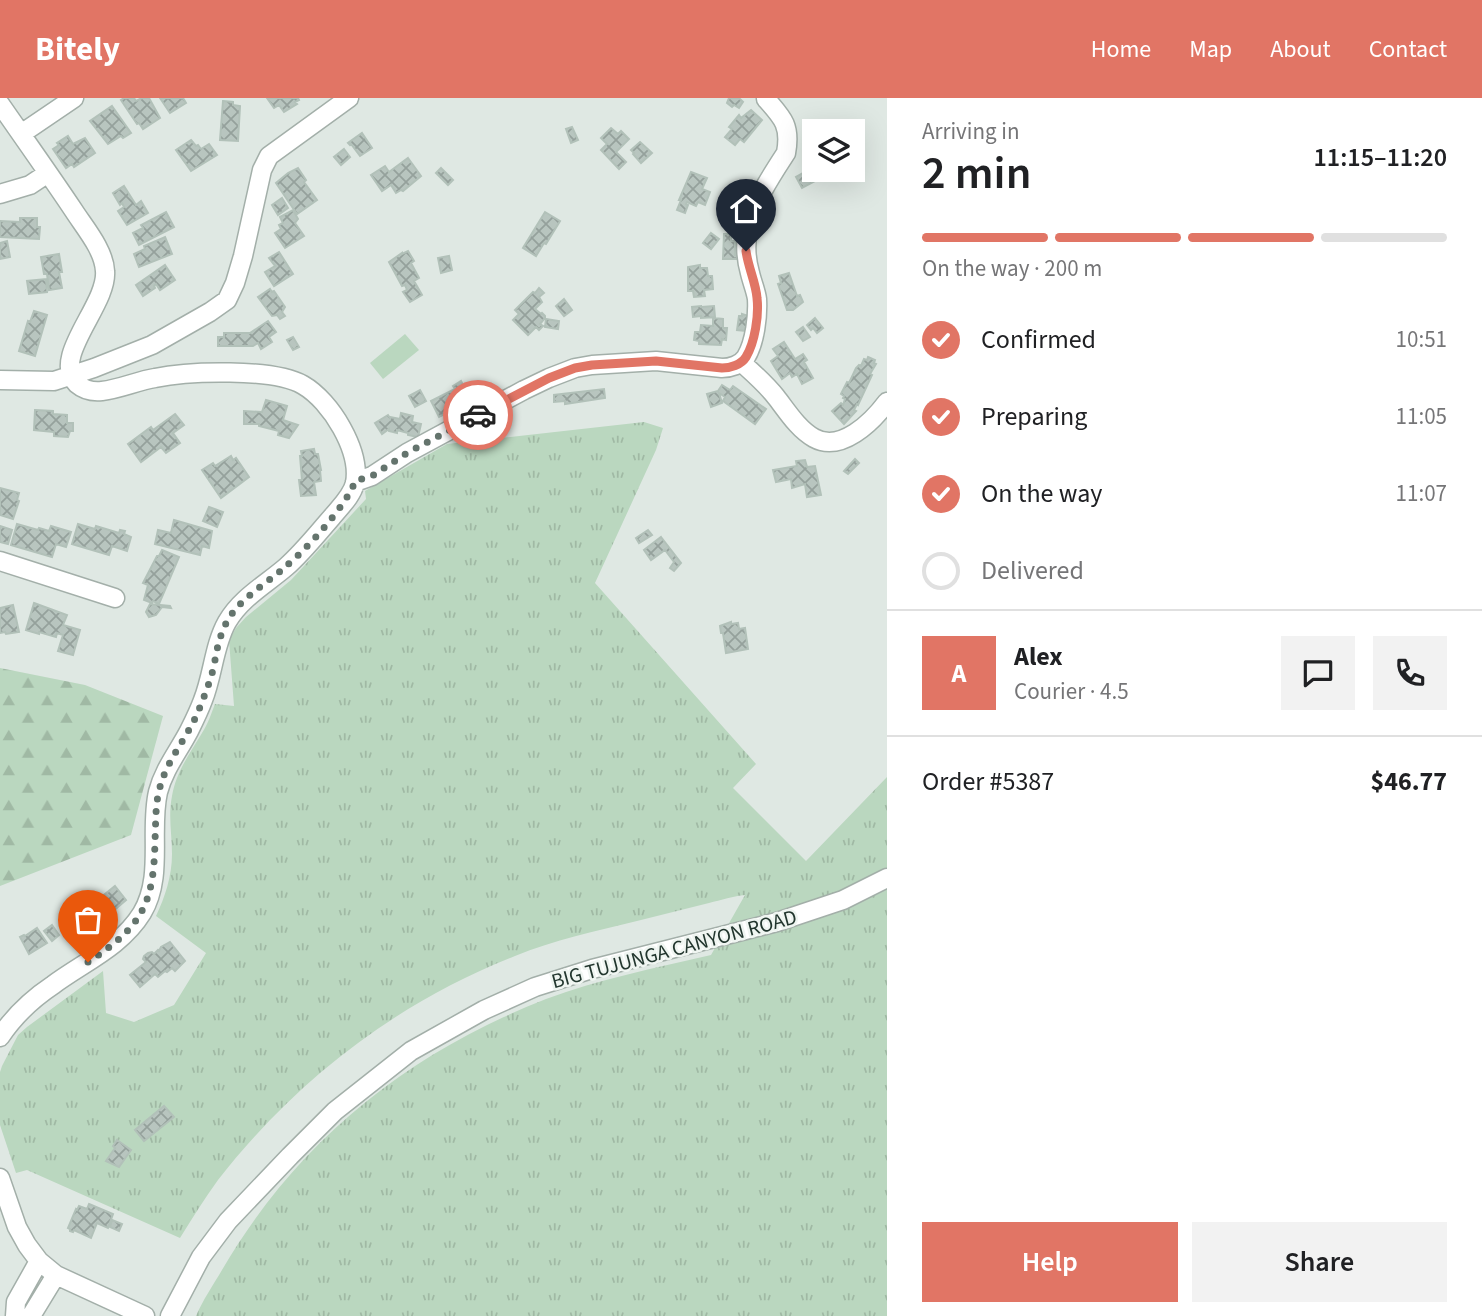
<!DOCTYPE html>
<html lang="en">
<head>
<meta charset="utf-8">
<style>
  :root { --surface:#fff; --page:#f2f2f2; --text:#202124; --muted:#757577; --line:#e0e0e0; --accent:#e17565 }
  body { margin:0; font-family:"Source Sans 3",sans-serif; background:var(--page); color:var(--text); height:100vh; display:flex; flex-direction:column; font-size:26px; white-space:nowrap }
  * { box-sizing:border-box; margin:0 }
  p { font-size:23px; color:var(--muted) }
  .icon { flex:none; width:38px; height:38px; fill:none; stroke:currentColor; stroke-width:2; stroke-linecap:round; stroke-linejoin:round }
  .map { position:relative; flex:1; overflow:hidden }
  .drawer { display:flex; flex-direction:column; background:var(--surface); width:595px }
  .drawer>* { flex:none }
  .tools { position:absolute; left:802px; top:21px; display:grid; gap:14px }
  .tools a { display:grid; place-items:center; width:63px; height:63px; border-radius:0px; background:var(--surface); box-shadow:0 7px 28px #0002; font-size:35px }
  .pin { position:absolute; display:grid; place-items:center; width:60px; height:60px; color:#fff; margin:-72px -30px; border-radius:50% 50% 50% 0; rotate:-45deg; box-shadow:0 0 7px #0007 }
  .pin .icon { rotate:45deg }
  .courier { position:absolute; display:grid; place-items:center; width:70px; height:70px; margin:-35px; border:5px solid #e17565; border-radius:50%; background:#fff; color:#222; box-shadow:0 2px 9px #0007 }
  .head em { font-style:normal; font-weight:600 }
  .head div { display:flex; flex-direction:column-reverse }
  .head { display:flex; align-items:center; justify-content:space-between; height:119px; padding:0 35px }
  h1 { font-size:46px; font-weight:600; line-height:52px }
  .bar { display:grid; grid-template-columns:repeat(4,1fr); gap:10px 7px; align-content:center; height:84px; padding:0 35px }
  .bar i { height:9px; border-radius:5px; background:var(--line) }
  .bar .selected { background:var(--accent) }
  .bar p { grid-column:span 4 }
  .line { display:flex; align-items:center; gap:18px; padding:0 35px; border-top:2px solid var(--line) }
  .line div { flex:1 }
  .round { display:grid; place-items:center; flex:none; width:74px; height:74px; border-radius:0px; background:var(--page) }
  ol { padding:0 35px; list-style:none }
  li { display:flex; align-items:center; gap:21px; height:77px }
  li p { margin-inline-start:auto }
  li .icon { padding:7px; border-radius:50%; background:var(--accent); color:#fff; stroke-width:4 }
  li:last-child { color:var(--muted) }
  li i { width:38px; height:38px; border:4px solid var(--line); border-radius:50% }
  .action { display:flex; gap:14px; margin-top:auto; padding:14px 35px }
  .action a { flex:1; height:80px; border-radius:0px; background:var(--accent); color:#fff; font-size:28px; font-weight:600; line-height:80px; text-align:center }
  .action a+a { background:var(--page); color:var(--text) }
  header { display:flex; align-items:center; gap:42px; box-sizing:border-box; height:98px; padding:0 35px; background:var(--accent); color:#fff }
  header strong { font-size:33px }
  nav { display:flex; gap:38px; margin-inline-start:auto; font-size:24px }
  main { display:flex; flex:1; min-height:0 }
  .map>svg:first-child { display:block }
  .grass { fill:#bad7bf }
  .forest { fill:url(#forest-firs) }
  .park { fill:url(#park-tufts) }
  .building { fill:url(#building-cross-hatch); stroke:#b2c1b9; stroke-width:2 }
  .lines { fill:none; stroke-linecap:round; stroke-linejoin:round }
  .minor-casing { stroke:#a3afa9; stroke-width:21 }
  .minor { stroke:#fff; stroke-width:18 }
  .done { stroke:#64746d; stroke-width:7; stroke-dasharray:0 12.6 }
  .route { stroke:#e17565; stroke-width:9 }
  .labels { text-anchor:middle; stroke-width:5; stroke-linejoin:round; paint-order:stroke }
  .street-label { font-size:21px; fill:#22362e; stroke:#eff5f1 }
</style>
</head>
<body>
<header>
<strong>Bitely</strong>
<nav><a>Home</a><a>Map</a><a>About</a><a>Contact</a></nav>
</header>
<main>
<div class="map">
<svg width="887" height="1218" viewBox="0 0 887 1218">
  <defs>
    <pattern id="forest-firs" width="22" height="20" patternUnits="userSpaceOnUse" patternTransform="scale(1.75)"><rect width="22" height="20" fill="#bad7bf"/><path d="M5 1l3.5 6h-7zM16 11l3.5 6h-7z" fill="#a0b9a4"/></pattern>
    <pattern id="park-tufts" width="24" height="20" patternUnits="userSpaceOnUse" patternTransform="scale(1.75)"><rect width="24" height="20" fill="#bad7bf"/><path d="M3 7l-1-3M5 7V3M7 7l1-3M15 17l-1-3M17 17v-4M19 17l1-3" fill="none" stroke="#a0b9a4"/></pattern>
    <pattern id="building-cross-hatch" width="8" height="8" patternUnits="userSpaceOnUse" patternTransform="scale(1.75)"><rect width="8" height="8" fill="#b8c5bf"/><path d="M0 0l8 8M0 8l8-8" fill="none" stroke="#95a19c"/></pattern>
  </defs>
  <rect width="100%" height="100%" fill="#dfe8e3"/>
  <!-- grass -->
  <path class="grass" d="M405,236L419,252L383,281L370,265Z"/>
  <!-- forest -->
  <path class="forest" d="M0,570L85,587L163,618L131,737L0,788Z"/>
  <!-- park -->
  <path class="park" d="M644,324L663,330L656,352L595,485L756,666L733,690L806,763L887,679V1218H196C203,1202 213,1187 222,1172C297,1043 408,955 546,901C599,881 656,870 711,857L745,797C734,798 721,802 709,805C685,811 661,817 637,823C596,833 554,842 515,858C397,904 295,983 218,1082C204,1101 192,1121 180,1140L27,1072L16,1075L0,1027V974L2,968L18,937L27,929L103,873L106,915L134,924L174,907L206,855L156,818C165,799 172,778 172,756C172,736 168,718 172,698C176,674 190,655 202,635C208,626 211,616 215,606L234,608L229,542L236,530L246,519L291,482L366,401L365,393L447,346Z"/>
  <!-- building -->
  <path class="building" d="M124,0H134L136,3L142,0H149L160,20L143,31L139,25L137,26L121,2Z
    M160,0H183L186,5L170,15Z
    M267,0H298L299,2L295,4L297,6L284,14L279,7L274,10Z
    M729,0H739L743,4L739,10L734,7L732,9L727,5Z
    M223,3L233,4V7L240,8L238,43L220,42Z
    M112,8L131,35L123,40L121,38L108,46L90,23Z
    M751,12L762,22L744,44L740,41L735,47L725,39L732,31L729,29L739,17L741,20Z
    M572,29L578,42L571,45L566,31Z
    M611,30L618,36L621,33L629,41L616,54L626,64L619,71L601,52L607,46L601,40Z
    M362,35L372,50L360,58L351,46L350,47L348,45Z
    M68,38L73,46L85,40L95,55L74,69L72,66L66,70L53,51L59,47L57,45Z
    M191,42L196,48L198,47L201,51L209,46L217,57L191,73L176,52Z
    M640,44L652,55L641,65L633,56L634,55L631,52Z
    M344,51L350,59L341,67L334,59Z
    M408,60L421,78L403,93L401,92L396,95L391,87L382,93L371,77L385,68L389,74Z
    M814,69V72H830L832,74L802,90L796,79Z
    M298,70L306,82L304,84L317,102L297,116L276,85L288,75Z
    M441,70L453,82L448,87L436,75Z
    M691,74L707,80L702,91L710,94L705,107L698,104L696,108L687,104L686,106L688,107L685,115L677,112L681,102H679Z
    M124,88L136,107L141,103L148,115L127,127L118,113L124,109L122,105L120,107L113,95Z
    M282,100L288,110L278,117L272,107Z
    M293,112L298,121L295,125L304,138L285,150L275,135L281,131L279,127L283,125L280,119Z
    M166,114L174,129L139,147L133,135L143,130L141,127Z
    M545,114L560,123L546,146L544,145L536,158L523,150Z
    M20,120H37V129H40L39,141L0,139V123L20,124Z
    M711,135L719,141L711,151L703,145Z
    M724,136H731V143H735V157H737V161H723Z
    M165,139L172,156L139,169L134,156L145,151L144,148Z
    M7,143L10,159L0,161V145Z
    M408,153L414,163L411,165L419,180L414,183L422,197L410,204L403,194L407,192L405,187L402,188L389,164L402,155V156Z
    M279,154L293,176L274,188L265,174L275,168L269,160Z
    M59,156L62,174H59L62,190L49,192L47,176H44L41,159Z
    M449,158L452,172L441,175L438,160Z
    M165,167L175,182L160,192L156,186L154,188L155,190L143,198L136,187Z
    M700,167V170H707L708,178H712L713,191L704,192L705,198L694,199L693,193H688V169Z
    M789,175L797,198L800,197L803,204L793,212H787L778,186L781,185L779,178Z
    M46,181L47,194L29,196L27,183Z
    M539,190L544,195L539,199L542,204L535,211L541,216L542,215L545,218V220L540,226L543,228L539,232L536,229L528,237L513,222L519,216L515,212L533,194L535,195Z
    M270,191L272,194L274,193L285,209L282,214L285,218L280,221L277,217L272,218L258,199Z
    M564,201L572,212L564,218L556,208Z
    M701,208V209L714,208L715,219L701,220V218L693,219L692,209Z
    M34,213L47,217L35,258L19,253L28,223L30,224Z
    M742,216L751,219L746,233L737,232L739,218H742Z
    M713,220L723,221V230H727L726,242L722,241L721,247L699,246V243L694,242L695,234H700L701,227L713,228Z
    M815,220L823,230L817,235L813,230L811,232L807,227Z
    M546,221L559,223L558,231L545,229Z
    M268,223L276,234L269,239L272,244L261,251L258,245L253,248H218V239H224V235H250Z
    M803,229L810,239L803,243L796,234Z
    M293,239L299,249L293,252L287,242Z
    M784,244L795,261L803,256L807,262L804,264L813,280L802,286L797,276L792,279L790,275L782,281L771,263L778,258L773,251Z
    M868,259L875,262L874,265L876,266L870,276L872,277L858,307L857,306L854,312L856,313L844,326L832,313L841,305L843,307L845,301L843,300L844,298L841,296L847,284L849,285L856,270L859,267L861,268L864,261L867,262Z
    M461,283L471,303L439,319L431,303L455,291L453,288Z
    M722,287L730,292L733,288L766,311L755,326L723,303L725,299L719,295L722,305L711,309L707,296L718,293Z
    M604,291L605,300L565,306V303L554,304V297Z
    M420,292L426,303L415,309L409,298Z
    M266,302L287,308L283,322L298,327L289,340L278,337L279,333L259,328V326H244V313L262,314Z
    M35,312L53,313V316L67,317V325H73V333H70L68,339L54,338V334L34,332Z
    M401,315L413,318L412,324L421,326L418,339L408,337V335L397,332V335L389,333V331L382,336L375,325L388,317L390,320V319L400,321Z
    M175,316L184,327L173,335L180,345L166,355L161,349L141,364L128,346L151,329L153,332Z
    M314,351L315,356H318L321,372H320L321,383L314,384L316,397L301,398L299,382H302L300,358H302L301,353Z
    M231,358L233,362L236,360L249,379L221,400L202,372L213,365L215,368Z
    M855,361L859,365L848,376L844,373Z
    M805,362L807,369L815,368L821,397L807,399L805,386L792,390L791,381L776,384L773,372L797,368L796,363Z
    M0,390L19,395L17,402L19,403L13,421L0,417Z
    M209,409L223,414L217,429L203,423Z
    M174,422L212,433L209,450L202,448L200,457L155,446L158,432L171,435Z
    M17,426L38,432L39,430L49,433L51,428L71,434L66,449L56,446L52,459L11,447Z
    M78,426L95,431L96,428L119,435L120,432L125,433L124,436L131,439L127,453L112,448L109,457L72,446Z
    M0,428L12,432L8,446L0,444Z
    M648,432L652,437L639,445L636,440Z
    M661,439L681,465L674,473L670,470L674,464L665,452L651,462L644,452Z
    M162,452L179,459L159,506L153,503L152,505L144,502L148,487L143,485L157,458H159Z
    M34,505L67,517L63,527L80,532L73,557L58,553L63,537L57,535L56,539L39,534V536L26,532Z
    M150,506L170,508L171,510L162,509L156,517L149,519L146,514Z
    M13,507L19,534L6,536L5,534L0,535V510Z
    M731,524V526L738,525L739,531L745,530L748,551L726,555L723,535H721L720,528Z
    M115,788L126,802L106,819L94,805Z
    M52,827L59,837L52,843L44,833Z
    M37,830L47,845L29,856L20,839L24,837L25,838Z
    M170,844L185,863L175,873L172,870L167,874L165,873L158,879L155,876L140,889L130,877L146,864L143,861L144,858L148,855L152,854L154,856L158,852L159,853L161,849Z
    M164,1008L174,1019L144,1043L135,1032Z
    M117,1042L131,1052L119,1069L106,1063L115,1050L113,1048Z
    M89,1106L113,1116L108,1130L97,1125L91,1140L74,1132L73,1134L70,1133V1131L68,1130L76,1111L77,1112L79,1108L87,1111Z
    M112,1122L122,1126L119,1133L110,1129Z"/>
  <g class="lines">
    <!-- minor casing -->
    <g class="minor-casing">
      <path id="minor" d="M0,6C25,42 50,77 74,113C85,130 104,152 105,173C108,207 50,259 77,286C84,292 93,294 102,293C120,291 137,283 155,280C188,273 273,270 303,287C331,303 361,353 355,385C352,398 340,409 332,419C317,436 303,454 286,469C265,487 241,500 227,524C214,547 213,577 203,602C199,613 194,623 189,633C178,654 164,671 158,694C149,733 164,778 142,815C121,849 84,864 53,887C32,901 14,918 0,939
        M21,36L74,0
        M0,96L30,87L48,75
        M741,264C753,275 766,286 776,299C787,313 798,331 814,340C841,355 872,324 887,304
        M0,282L54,283L94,270L152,247L210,214L227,202L235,185L243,158L262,72L269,58L349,0
        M355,384L372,378L407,355L524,292L549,280L575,270L592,267L656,263L722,270C730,270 741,267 746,259C755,244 758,218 757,201C756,193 752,184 750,175C746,161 745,147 748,132C753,105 771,78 786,55C791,28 783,20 766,1
        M0,463L115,500
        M0,1080L17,1129L27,1147L39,1163L56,1177L145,1218
        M15,1218L16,1204L39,1163
        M31,1218L56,1177
        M170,1218L201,1159L228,1123L290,1058L335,1013L411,953L484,912L535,889L592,871L777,824L843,802L887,780"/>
    </g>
    <!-- minor -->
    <use href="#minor" class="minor"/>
  </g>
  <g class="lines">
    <!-- done -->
    <path class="done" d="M88,864C142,829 154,806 155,742C156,724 155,706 160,689C167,662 187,640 198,614C204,599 210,584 214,568C216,556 218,544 223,532C234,503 263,489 285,469C304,454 348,406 355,383L372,378L407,355L478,317"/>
    <!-- route -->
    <path class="route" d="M478,317L549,280L575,270L592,267L656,263L722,270C730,270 741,267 746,259C755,244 759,217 757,200C756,185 748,169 746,153"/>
  </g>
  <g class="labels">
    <!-- street labels -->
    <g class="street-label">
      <text transform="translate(674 851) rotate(-15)" y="7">BIG TUJUNGA CANYON ROAD</text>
    </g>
  </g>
</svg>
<div class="tools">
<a><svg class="icon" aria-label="layers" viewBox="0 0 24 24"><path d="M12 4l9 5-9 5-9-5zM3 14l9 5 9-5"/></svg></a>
</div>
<div class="pin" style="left:88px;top:864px;background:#ea580c"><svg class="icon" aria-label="bag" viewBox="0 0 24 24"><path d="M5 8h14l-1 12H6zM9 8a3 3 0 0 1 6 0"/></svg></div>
<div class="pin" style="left:746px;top:153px;background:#1f2937"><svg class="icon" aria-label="home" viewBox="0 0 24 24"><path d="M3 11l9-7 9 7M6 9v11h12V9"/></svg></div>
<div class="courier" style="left:478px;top:317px"><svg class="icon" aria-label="car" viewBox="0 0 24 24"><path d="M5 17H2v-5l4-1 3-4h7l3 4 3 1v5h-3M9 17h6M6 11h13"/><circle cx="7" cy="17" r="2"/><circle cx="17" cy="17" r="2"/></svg></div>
</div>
<section class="drawer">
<div class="head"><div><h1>2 min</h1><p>Arriving in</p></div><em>11:15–11:20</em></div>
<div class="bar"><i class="selected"></i><i class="selected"></i><i class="selected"></i><i></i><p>On the way · 200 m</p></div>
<ol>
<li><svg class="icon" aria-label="check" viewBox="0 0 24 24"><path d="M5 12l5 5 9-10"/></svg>Confirmed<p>10:51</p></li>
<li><svg class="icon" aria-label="check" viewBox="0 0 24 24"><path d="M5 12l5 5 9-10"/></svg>Preparing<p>11:05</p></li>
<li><svg class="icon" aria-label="check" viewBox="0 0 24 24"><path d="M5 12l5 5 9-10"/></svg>On the way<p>11:07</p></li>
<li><i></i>Delivered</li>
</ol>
<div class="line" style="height:126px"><b class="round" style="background:var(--accent);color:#fff">A</b><div><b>Alex</b><p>Courier · 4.5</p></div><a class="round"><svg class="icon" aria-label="chat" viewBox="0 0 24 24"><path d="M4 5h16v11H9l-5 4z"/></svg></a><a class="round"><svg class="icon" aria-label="phone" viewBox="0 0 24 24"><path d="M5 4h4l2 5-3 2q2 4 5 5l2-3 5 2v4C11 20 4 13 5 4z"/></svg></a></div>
<div class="line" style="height:91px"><div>Order #5387</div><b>$46.77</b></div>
<div class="action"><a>Help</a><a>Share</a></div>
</section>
</main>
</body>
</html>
